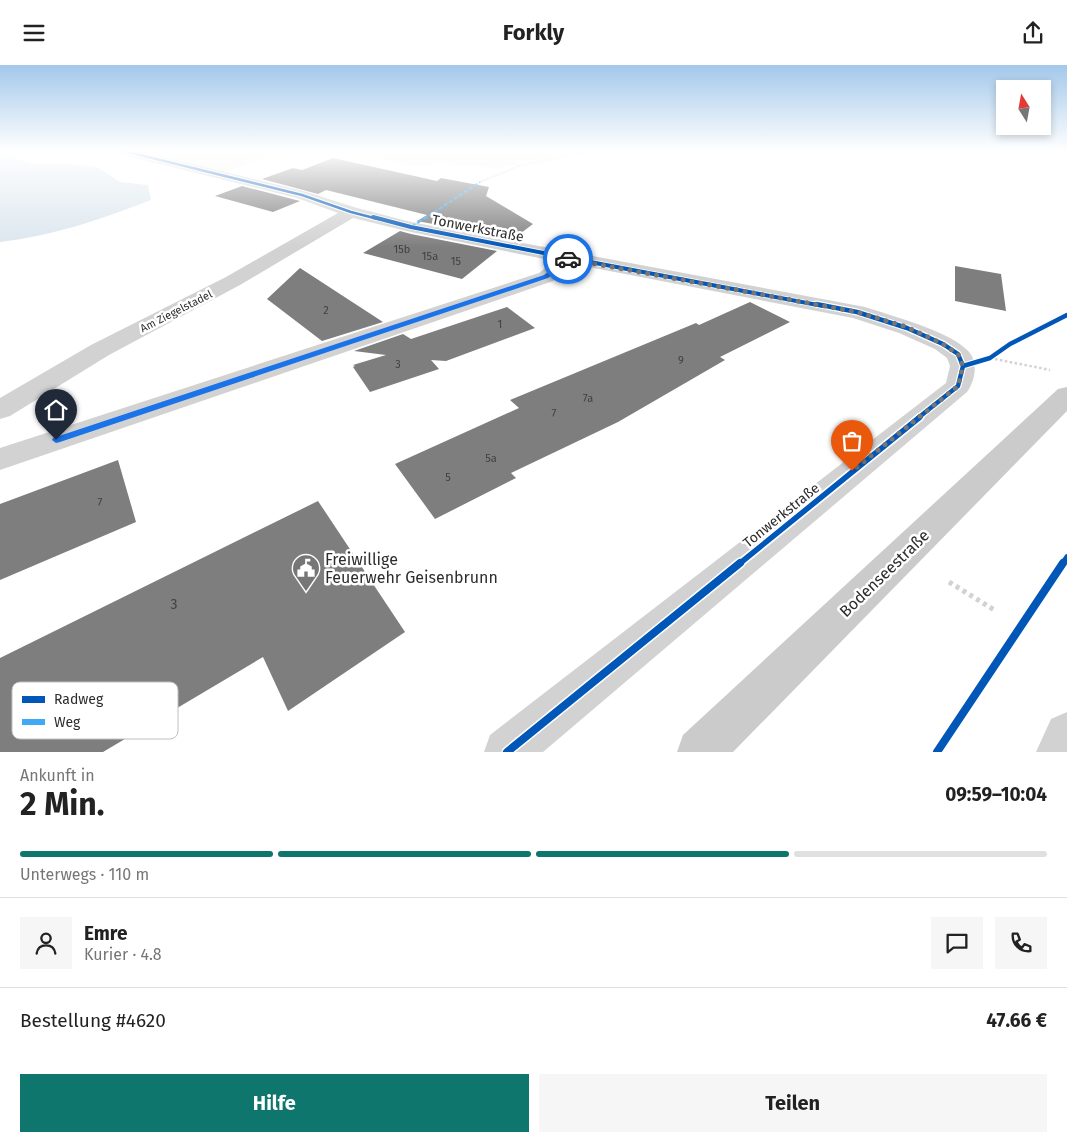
<!DOCTYPE html>
<html lang="de">
<head>
<meta charset="utf-8">
<style>
  :root { --surface:#fff; --page:#f6f6f6; --text:#222; --muted:#767676; --line:#e0e0e0; --accent:#0f766e }
  body { margin:0; font-family:"Fira Sans",sans-serif; background:var(--page); color:var(--text); height:100vh; display:flex; flex-direction:column; font-size:19px; white-space:nowrap }
  * { box-sizing:border-box; margin:0 }
  p { font-size:16px; color:var(--muted) }
  .icon { flex:none; width:28px; height:28px; fill:none; stroke:currentColor; stroke-width:2; stroke-linecap:round; stroke-linejoin:round }
  .map { position:relative; height:687px; overflow:hidden }
  .details { display:flex; flex-direction:column; background:var(--surface); flex:1 }
  .details>* { flex:none }
  .needle { width:32px; rotate:349deg }
  .tools { position:absolute; left:996px; top:15px; display:grid; gap:10px }
  .tools a { display:grid; place-items:center; width:55px; height:55px; border-radius:0px; background:var(--surface); box-shadow:0 2px 8px #0003; font-size:25px }
  .pin { position:absolute; display:grid; place-items:center; width:42px; height:42px; color:#fff; margin:-51px -21px; border-radius:50% 50% 50% 0; rotate:-45deg; box-shadow:0 0 5px #0007 }
  .pin .icon { rotate:45deg }
  .courier { position:absolute; display:grid; place-items:center; width:50px; height:50px; margin:-25px; border:4px solid #1a73e8; border-radius:50%; background:#fff; color:#222; box-shadow:0 1px 6px #0007 }
  .head em { font-style:normal; font-weight:700 }
  .head div { display:flex; flex-direction:column-reverse }
  .head { display:flex; align-items:center; justify-content:space-between; height:85px; padding:0 20px }
  h1 { font-size:32px; font-weight:700; line-height:38px }
  .bar { display:grid; grid-template-columns:repeat(4,1fr); gap:8px 5px; align-content:center; height:60px; padding:0 20px }
  .bar i { height:6px; border-radius:4px; background:var(--line) }
  .bar .current { background:var(--accent) }
  .bar p { grid-column:span 4 }
  .line { display:flex; align-items:center; gap:12px; padding:0 20px; border-top:1px solid var(--line) }
  .line div { flex:1 }
  .round { display:grid; place-items:center; flex:none; width:52px; height:52px; border-radius:0px; background:var(--page) }
  .primary-button { display:flex; gap:10px; margin-top:auto; padding:10px 20px }
  .primary-button a { flex:1; height:58px; border-radius:0px; background:var(--accent); color:#fff; font-size:20px; font-weight:700; line-height:58px; text-align:center }
  .primary-button a+a { background:var(--page); color:var(--text) }
  header { display:flex; justify-content:space-between; align-items:center; height:65px; padding:0 20px; background:var(--surface); font-size:22px; font-weight:700 }
  .map>svg:first-child { display:block }
  .green { fill:#f0f3ec }
  .water { fill:#dbe6ee }
  .building { fill:#7e7e7e }
  .lines { fill:none; stroke-linecap:round; stroke-linejoin:round }
  .path-far2 { stroke:#d2d2d2; stroke-width:2; stroke-dasharray:1 1; stroke-linecap:butt }
  .path-far1 { stroke:#d2d2d2; stroke-width:2.5; stroke-dasharray:2.5 2.5; stroke-linecap:butt }
  .path { stroke:#d2d2d2; stroke-width:5; stroke-dasharray:4 4; stroke-linecap:butt }
  .street { fill:#d2d2d2; fill-rule:evenodd }
  .secondary { fill:#cbcbcb; fill-rule:evenodd }
  .quiet-far1 { stroke:#3fa9f5; stroke-width:2; stroke-dasharray:4 2; stroke-linecap:butt }
  .quiet { stroke:#3fa9f5; stroke-width:2.5; stroke-dasharray:5 2.5; stroke-linecap:butt }
  .cycleway-far4-casing { stroke:#fff; stroke-width:4.5 }
  .cycleway-far3-casing { stroke:#fff; stroke-width:5.5 }
  .cycleway-far2-casing { stroke:#fff; stroke-width:7 }
  .cycleway-far1-casing { stroke:#fff; stroke-width:9 }
  .cycleway-casing { stroke:#fff; stroke-width:11 }
  .cycleway-far4 { stroke:#0057b8; stroke-width:2.5 }
  .cycleway-far3 { stroke:#0057b8; stroke-width:4 }
  .cycleway-far2 { stroke:#0057b8; stroke-width:4.5 }
  .cycleway-far1 { stroke:#0057b8; stroke-width:5.5 }
  .cycleway { stroke:#0057b8; stroke-width:8 }
  .route { fill:#1a73e8 }
  .done { stroke:#767676; stroke-width:5; stroke-dasharray:0 9 }
  .labels { text-anchor:middle; stroke-width:5; stroke-linejoin:round; paint-order:stroke }
  .number-label { font-size:11px; fill:#414141 }
  .far-street-label { font-size:11px; fill:#2d2d2d; stroke:#fff }
  .street-label { font-size:14px; fill:#2d2d2d; stroke:#fff }
  .near-number-label { font-size:14px; fill:#414141 }
  .near-poi-label { font-size:16px; fill:#2d2d2d; stroke:#fff; text-anchor:start }
  .near-street-label { font-size:16px; fill:#2d2d2d; stroke:#fff }
  .key { fill:#fff; stroke:#c0c0c0; stroke-width:1 }
  .key-label { font-size:14px; fill:#2d2d2d }
</style>
</head>
<body>
<header><svg class="icon" aria-label="menu" viewBox="0 0 24 24"><path d="M4 6h16M4 12h16M4 18h16"/></svg>Forkly<svg class="icon" aria-label="share" viewBox="0 0 24 24"><path d="M12 15V3M7 8l5-5 5 5M5 13v7h14v-7"/></svg></header>
<div class="map">
<svg width="1067" height="687" viewBox="0 0 1067 687">
  <rect width="100%" height="100%" fill="#fff"/>
  <!-- green -->
  <path class="green" d="M140,86H289L224,107Z
    M349,86H579L499,103L437,98L416,102Z"/>
  <!-- water -->
  <path class="water" d="M0,87L31,99H69L97,102L120,117L148,120L151,135C102,154 53,171 0,177Z"/>
  <!-- building -->
  <path class="building" d="M333,93L437,116L441,113L489,122L486,131L533,159L513,174L417,156L427,150L326,125L318,129L262,114L293,103L302,105Z
    M242,121L296,135L300,136L273,147L215,131Z
    M400,166L411,169L497,186L462,214L363,188Z
    M955,201L1001,209L1006,246L955,236Z
    M300,203L383,257L322,276L267,234Z
    M750,237L790,257L720,292L725,295L618,357L511,408L516,413L435,454L395,399L519,343L510,335L696,258L699,260Z
    M507,242L535,263L446,296L431,295L439,304L370,327L353,302L355,301L353,300L386,290L354,286L403,269L411,274Z
    M118,395L136,457L0,515V439Z
    M318,436L405,567L288,646L263,592L103,687H0V593Z"/>
  <g class="lines">
    <!-- path-far2 -->
    <path class="path-far2" d="M480,117L519,101L589,86"/>
    <!-- path-far1 -->
    <path class="path-far1" d="M995,294L1050,305"/>
    <!-- path -->
    <path class="path" d="M949,517L996,546"/>
    <!-- street -->
    <path class="street" d="M118,86H139L307,127L357,143L411,157L865,242C892,251 946,265 966,284C979,295 976,314 967,327L543,687H484L490,670L946,318L950,301L947,293L935,284L899,268L853,253L573,199L553,216L0,405V383L539,208L554,196L411,167L353,153L240,220L109,290L10,351L0,354V333L91,280L226,212L338,148L297,133L119,89Z
      M1067,647V687H1036L1051,654Z"/>
    <!-- secondary -->
    <path class="secondary" d="M1067,322V346L733,687H677L683,670L1058,324Z"/>
    <!-- quiet-far1 -->
    <path class="quiet-far1" d="M424,154L480,117"/>
    <!-- quiet -->
    <path class="quiet" d="M411,162L426,152"/>
    <!-- cycleway-far4 casing -->
    <g class="cycleway-far4-casing">
      <path id="cycleway-far4" d="M124,86L302,130L351,147L378,154"/>
    </g>
    <!-- cycleway-far3 casing -->
    <g class="cycleway-far3-casing">
      <path id="cycleway-far3" d="M373,152L411,162L569,193L823,241"/>
    </g>
    <!-- cycleway-far2 casing -->
    <g class="cycleway-far2-casing">
      <path id="cycleway-far2" d="M816,239L857,247L907,263L943,279L958,289L963,301L958,321L918,353
        M963,301L990,293L1010,279L1067,250"/>
    </g>
    <!-- cycleway-far1 casing -->
    <g class="cycleway-far1-casing">
      <path id="cycleway-far1" d="M739,499L920,352
        M1062,499L1067,492"/>
    </g>
    <!-- cycleway casing -->
    <g class="cycleway-casing">
      <path id="cycleway" d="M507,687L740,498
        M937,687L1063,498"/>
    </g>
    <!-- cycleway-far4 -->
    <use href="#cycleway-far4" class="cycleway-far4"/>
    <!-- cycleway-far3 -->
    <use href="#cycleway-far3" class="cycleway-far3"/>
    <!-- cycleway-far2 -->
    <use href="#cycleway-far2" class="cycleway-far2"/>
    <!-- cycleway-far1 -->
    <use href="#cycleway-far1" class="cycleway-far1"/>
    <!-- cycleway -->
    <use href="#cycleway" class="cycleway"/>
  </g>
  <!-- sky -->
  <linearGradient id="sky" x2="0" y2="1"><stop stop-color="#a3c8ea"/><stop offset="0.47" stop-color="#fff"/><stop offset="1" stop-color="#fff" stop-opacity="0"/></linearGradient>
  <rect width="1067" height="182" fill="url(#sky)"/>
  <!-- route -->
  <path class="route" d="M566,193L571,194L548,213L60,377L56,378L52,375L53,373L544,210Z"/>
  <g class="lines">
    <!-- done -->
    <path class="done" d="M568,194L857,247L907,262L943,279L958,289L963,301L958,321L852,406"/>
  </g>
  <!-- icons -->
  <defs>
    <g id="civic-pin" transform="scale(1.4375)"><path d="M0 17L-7.5 6A9.5 9.5 0 1 1 7.5 6Z" fill="#767676" stroke="#fff"/><path d="M-.6-6.5H3V-4.5H.6V-3L4-1V1h2V6H-6V1h2V-1L-.6-3ZM-1.2 2.5V6h2.4V2.5Z" fill="#fff"/></g>
  </defs>
  <g fill-rule="evenodd">
    <use href="#civic-pin" x="306" y="503"/>
  </g>
  <g class="labels">
    <!-- number labels -->
    <g class="number-label">
      <text x="402" y="188">15b</text>
      <text x="430" y="195">15a</text>
      <text x="456" y="200">15</text>
      <text x="326" y="249">2</text>
      <text x="500" y="263">1</text>
      <text x="681" y="299">9</text>
      <text x="398" y="303">3</text>
      <text x="588" y="337">7a</text>
      <text x="554" y="352">7</text>
      <text x="491" y="397">5a</text>
      <text x="448" y="416">5</text>
      <text x="100" y="441">7</text>
    </g>
    <!-- far-street labels -->
    <g class="far-street-label">
      <text transform="translate(176 246) rotate(-27)" y="4">Am Ziegelstadel</text>
    </g>
    <!-- street labels -->
    <g class="street-label">
      <text transform="translate(478 163) rotate(11)" y="5">Tonwerkstraße</text>
      <text transform="translate(781 450) rotate(-39)" y="5">Tonwerkstraße</text>
    </g>
    <!-- near-number labels -->
    <g class="near-number-label">
      <text x="174" y="544">3</text>
    </g>
    <!-- near-poi labels -->
    <g class="near-poi-label">
      <text x="325" y="500">Freiwillige<tspan x="325" dy="18">Feuerwehr Geisenbrunn</tspan></text>
    </g>
    <!-- near-street labels -->
    <g class="near-street-label">
      <text transform="translate(884 508) rotate(-44)" y="6">Bodenseestraße</text>
    </g>
  </g>
  <!-- legend -->
  <rect x="12" y="617" width="166" height="57" rx="8" class="key"/>
  <rect x="22" y="631" width="23" height="7" fill="#0057b8"/>
  <rect x="22" y="654" width="23" height="6" fill="#3fa9f5"/>
  <g class="key-label">
    <text x="54" y="639">Radweg</text>
    <text x="54" y="662">Weg</text>
  </g>
</svg>
<div class="tools">
<a><svg class="needle" viewBox="-14 -14 28 28"><path d="M0-13l5 13h-10z" fill="#e53935"/><path d="M0 13l5-13h-10z" fill="#767676"/></svg></a>
</div>
<div class="pin" style="left:852px;top:406px;background:#ea580c"><svg class="icon" aria-label="bag" viewBox="0 0 24 24"><path d="M5 8h14l-1 12H6zM9 8a3 3 0 0 1 6 0"/></svg></div>
<div class="pin" style="left:56px;top:375px;background:#1f2937"><svg class="icon" aria-label="home" viewBox="0 0 24 24"><path d="M3 11l9-7 9 7M6 9v11h12V9"/></svg></div>
<div class="courier" style="left:568px;top:194px"><svg class="icon" aria-label="car" viewBox="0 0 24 24"><path d="M5 17H2v-5l4-1 3-4h7l3 4 3 1v5h-3M9 17h6M6 11h13"/><circle cx="7" cy="17" r="2"/><circle cx="17" cy="17" r="2"/></svg></div>
</div>
<section class="details">
<div class="head"><div><h1>2 Min.</h1><p>Ankunft in</p></div><em>09:59–10:04</em></div>
<div class="bar"><i class="current"></i><i class="current"></i><i class="current"></i><i></i><p>Unterwegs · 110 m</p></div>
<div class="line" style="height:90px"><a class="round"><svg class="icon" aria-label="person" viewBox="0 0 24 24"><circle cx="12" cy="8" r="4"/><path d="M4 21q1-7 8-7t8 7"/></svg></a><div><b>Emre</b><p>Kurier · 4.8</p></div><a class="round"><svg class="icon" aria-label="chat" viewBox="0 0 24 24"><path d="M4 5h16v11H9l-5 4z"/></svg></a><a class="round"><svg class="icon" aria-label="phone" viewBox="0 0 24 24"><path d="M5 4h4l2 5-3 2q2 4 5 5l2-3 5 2v4C11 20 4 13 5 4z"/></svg></a></div>
<div class="line" style="height:65px"><div>Bestellung #4620</div><b>47.66 €</b></div>
<div class="primary-button"><a>Hilfe</a><a>Teilen</a></div>
</section>
</body>
</html>
